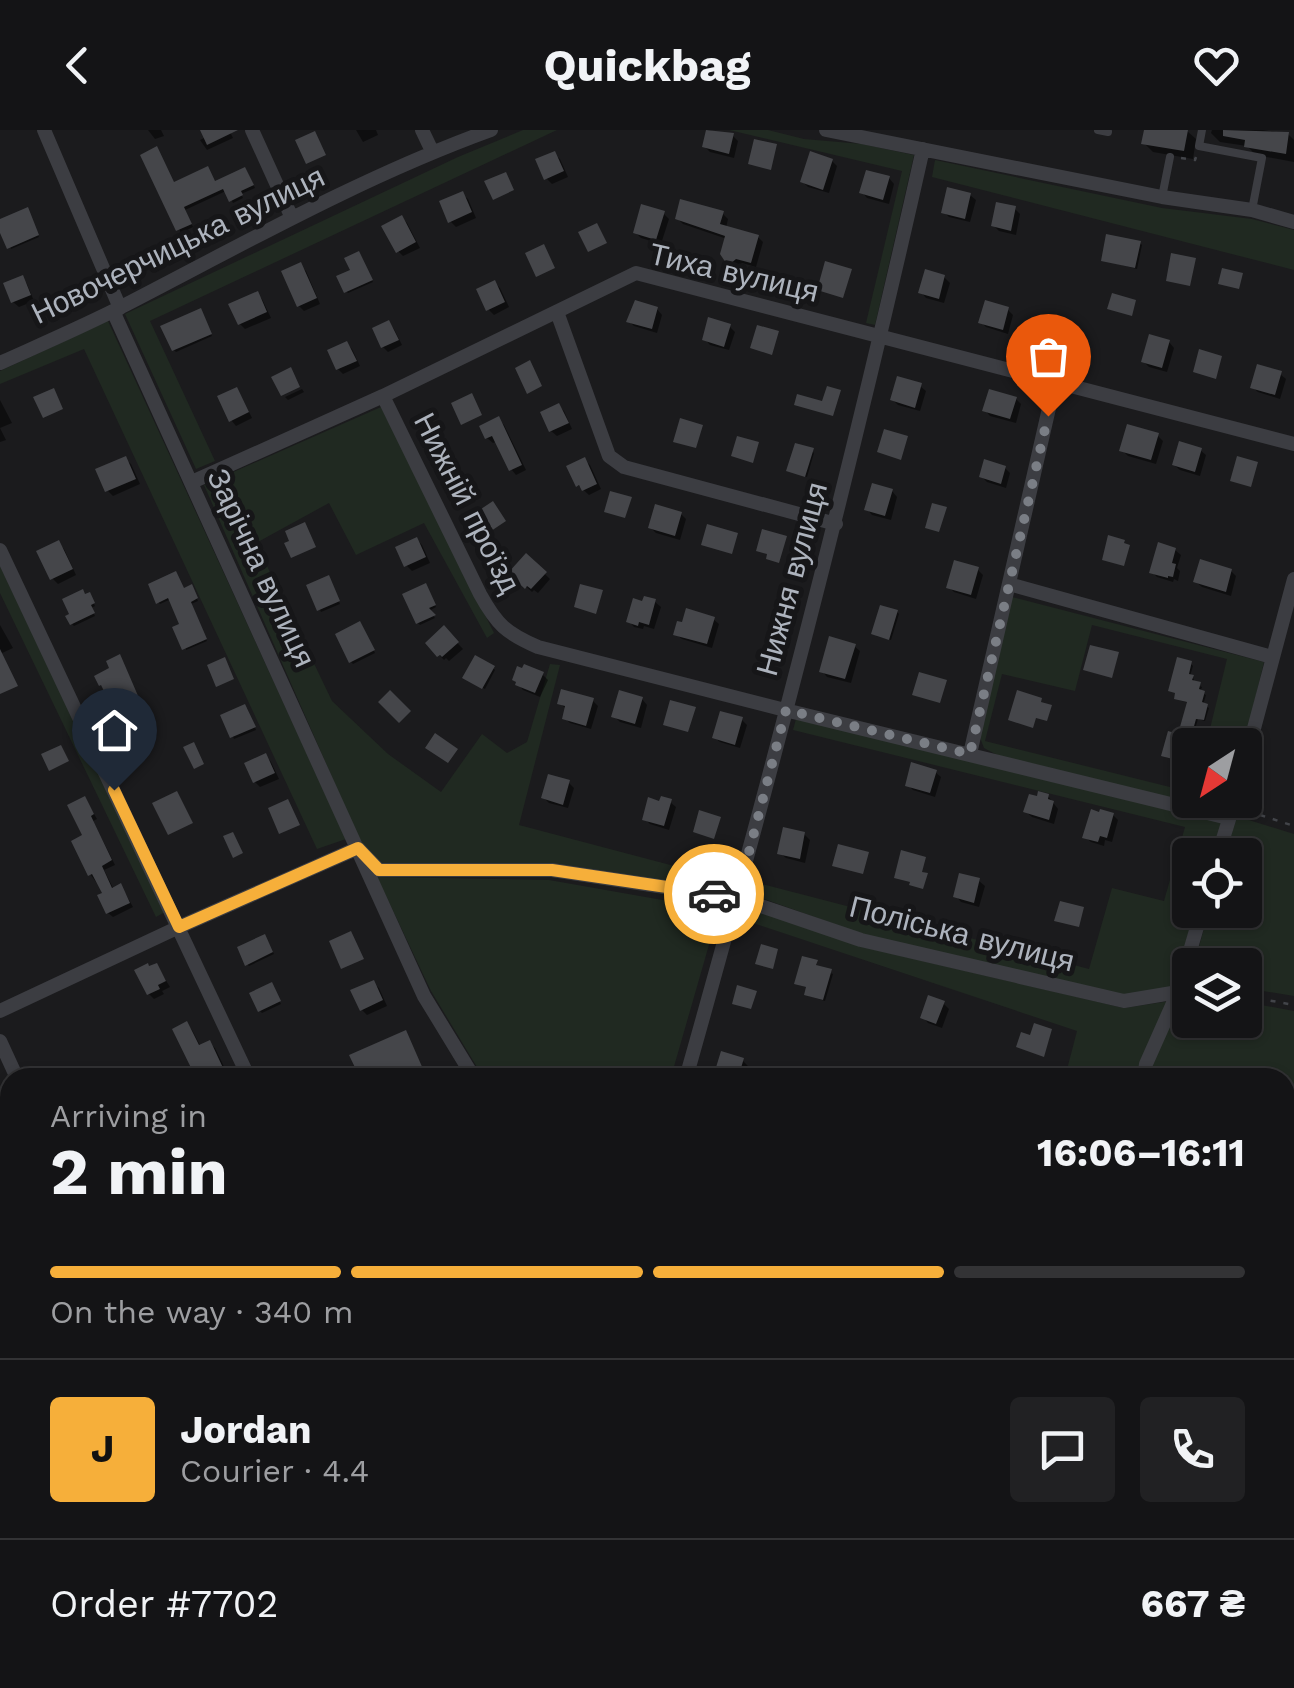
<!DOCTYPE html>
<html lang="en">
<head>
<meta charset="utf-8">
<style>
  :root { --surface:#141416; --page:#212123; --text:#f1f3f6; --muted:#9d9ea1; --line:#333335; --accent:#f6af3a }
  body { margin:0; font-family:"Work Sans",sans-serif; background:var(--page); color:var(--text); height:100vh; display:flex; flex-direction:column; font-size:38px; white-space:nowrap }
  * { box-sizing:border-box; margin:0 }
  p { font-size:32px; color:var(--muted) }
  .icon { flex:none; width:55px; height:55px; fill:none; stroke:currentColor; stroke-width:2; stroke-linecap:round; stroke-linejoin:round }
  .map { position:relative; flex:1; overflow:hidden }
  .drawer { position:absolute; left:0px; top:938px; width:1295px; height:622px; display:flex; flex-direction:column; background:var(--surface); border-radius:30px 30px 0 0; box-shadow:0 2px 8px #0004,0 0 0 2px var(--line) }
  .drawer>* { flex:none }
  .needle { width:65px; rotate:216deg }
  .fabs { position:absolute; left:1172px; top:598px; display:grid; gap:20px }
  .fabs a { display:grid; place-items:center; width:90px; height:90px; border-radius:10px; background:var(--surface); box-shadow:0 2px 8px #0004,0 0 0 2px var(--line); font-size:50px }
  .pin { position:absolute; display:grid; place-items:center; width:85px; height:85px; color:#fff; margin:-102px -42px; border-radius:50% 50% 50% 0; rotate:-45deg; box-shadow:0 0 10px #0007 }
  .pin .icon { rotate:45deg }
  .courier { position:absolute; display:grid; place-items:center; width:100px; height:100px; margin:-50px; border:8px solid #f6af3a; border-radius:50%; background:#fff; color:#222; box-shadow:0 2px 12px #0007 }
  .headline em { font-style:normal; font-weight:700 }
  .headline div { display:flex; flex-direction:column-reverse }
  .headline { display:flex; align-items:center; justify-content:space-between; height:170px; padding:0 50px }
  h1 { font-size:65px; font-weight:700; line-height:75px }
  .bar { display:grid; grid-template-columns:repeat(4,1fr); gap:15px 10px; align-content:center; height:120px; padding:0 50px }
  .bar i { height:12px; border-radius:8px; background:var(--line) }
  .bar .active { background:var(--accent) }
  .bar p { grid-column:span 4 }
  .line { display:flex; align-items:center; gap:25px; padding:0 50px; border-top:2px solid var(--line) }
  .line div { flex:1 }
  .round { display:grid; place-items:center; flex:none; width:105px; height:105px; border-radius:10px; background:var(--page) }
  header { display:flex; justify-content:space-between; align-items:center; height:130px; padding:0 50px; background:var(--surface); font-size:45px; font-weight:700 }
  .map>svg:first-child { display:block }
  .green { fill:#202921 }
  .water { fill:#303b42 }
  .shadow { fill:#0007 }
  .building { fill:#45464a }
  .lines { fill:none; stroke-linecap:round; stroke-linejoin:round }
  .path { stroke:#424449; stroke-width:2.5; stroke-dasharray:5 8; stroke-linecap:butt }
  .service { stroke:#3c3d42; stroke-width:8 }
  .minor { stroke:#3c3d42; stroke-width:14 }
  .done { stroke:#7a7e85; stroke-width:10; stroke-dasharray:0 18 }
  .route { stroke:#f6af3a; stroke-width:12 }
  .labels { text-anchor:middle; stroke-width:10; stroke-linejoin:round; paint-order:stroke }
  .street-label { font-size:30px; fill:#adb3bd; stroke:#161618 }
</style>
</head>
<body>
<header><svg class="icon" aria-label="back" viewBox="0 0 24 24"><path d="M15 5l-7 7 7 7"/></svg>Quickbag<svg class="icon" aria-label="heart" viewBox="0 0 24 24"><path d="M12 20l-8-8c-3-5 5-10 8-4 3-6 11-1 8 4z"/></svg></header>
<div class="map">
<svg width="1294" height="1558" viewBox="0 0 1294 1558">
  <rect width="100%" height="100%" fill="#1b1b1d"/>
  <!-- green -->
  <path class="green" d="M523,0H557L150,191L215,331L196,339L125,184L458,27Z
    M729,0H768L804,9L862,14L914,25L875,195L866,193L902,41Z
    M935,30L1162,78L1252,89L1294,100V140L932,47Z
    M108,191L346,709L317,719L84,219L0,254V241Z
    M381,277L494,503L487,508L424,393L356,425L329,373L256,413L332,571L388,624L441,662L482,604L507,623L527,612L550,534L560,535L519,695L731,751L726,760L553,733H382L360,711L204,355Z
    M0,436L165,782L156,787L0,463Z
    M1012,467L1264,532L1244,615H1206L1227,529L1092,495L1075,561L1002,544L985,611L1190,662V670H1230L1225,682L999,626L984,618L979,605Z
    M796,589L1222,691L1212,725H1190V780H1196L1174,858L1125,867L862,804L750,764L754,752L1089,839L1112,758L1164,771L1185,697L793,600Z
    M1236,686L1294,704V866L1245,858V835H1194L1209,780H1245V725H1225Z
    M377,747L549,750L719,780L671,947H483L431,861Z
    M745,777L859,816L1124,878L1190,868V890H1245V872L1294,881V1048L1285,1045V948L1065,947L1077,901L741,789Z
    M1285,1120L1294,1123V1244L1285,1241Z
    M0,1366L10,1385V1463L0,1470V1451L2,1449L0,1446Z
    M0,1500L10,1515V1550H132L140,1558H0Z
    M969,1550H1013L1045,1556L1046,1550H1175V1558H967Z"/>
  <!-- water -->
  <path class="water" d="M10,1463V1515L0,1500V1470Z"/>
  <!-- shadow -->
  <path class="shadow" d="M148,0H161L164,6L155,9Z
    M203,0H229L233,8L207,20L200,10L206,7Z
    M356,0H376L378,5L363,12Z
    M708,0L733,6L738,11L734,28L710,22L704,16Z
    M1146,0L1187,1L1196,9L1193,29L1153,22L1144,13Z
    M1212,0H1263L1288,4L1294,10V32L1256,25L1247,16L1220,12L1211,3Z
    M554,24L560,29L568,47L552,54L546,48Z
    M143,26L175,54L216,53L247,42L255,58L241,64L243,68L233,73L226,61L185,80L193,97L181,103Z
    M832,31L837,36L829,63L808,57L803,52Z
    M889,48L894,54L889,74L867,68L862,62Z
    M462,64L468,69L476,88L456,97L450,91Z
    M970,65L976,70L970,92L949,87L944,82Z
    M1015,79L1020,84L1016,105L999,101L993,95Z
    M29,82L39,107L11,119L0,92Z
    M663,83L669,89L661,114L641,108L635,102Z
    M723,84L728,89L726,98L758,107L763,112L756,137L742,133L735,139L723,124L727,109L683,94L677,88Z
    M402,88L407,93L420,118L403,126L398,121Z
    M1140,113L1142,115L1137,139L1103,130Z
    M361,126L373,152L348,163L346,161Z
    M300,135L306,141L320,174L304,181L299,176Z
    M944,147L950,153L944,173L926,168L921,162Z
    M22,148L27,154L34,171L19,177L13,172Z
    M495,153L500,158L509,177L494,185L488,179Z
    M257,164L262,169L271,188L245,199L240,194Z
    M657,179L662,185L657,203L634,196L629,191Z
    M1008,180L1013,185L1008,204L986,197L981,192Z
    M202,183L212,206L176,222L174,220Z
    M389,193L394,199L402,215L388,222L383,217Z
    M729,196L735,202L729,220L710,215L705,209Z
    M1169,212L1174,218L1167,242L1149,237L1143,231Z
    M347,214L352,219L360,236L343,244L338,239Z
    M1280,244L1286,249L1280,269L1258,262L1252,257Z
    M920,256L926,261L920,281L898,275L893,270Z
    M302,259L304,262L288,270L285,267Z
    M236,260L241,266L252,288L236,296L231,290Z
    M1016,269L1021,274L1016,293L990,286L985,280Z
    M0,270L12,293L0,298L6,310L0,312Z
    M559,276L564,281L572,299L557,306L551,301Z
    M498,289L504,295L526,340L516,345L511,339L497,311L493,313L487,308Z
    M1158,306L1163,311L1156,334L1128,326L1122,320Z
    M1200,320L1206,325L1200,346L1180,340L1174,335Z
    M812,321L814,323L807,347L789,341Z
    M125,329L131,334L140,354L113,366L108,361L99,341Z
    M584,330L590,335L601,359L589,365L578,355Z
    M1005,338L1010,343L1006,358L987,352L982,347Z
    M892,361L897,367L891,390L872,385L867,379Z
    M681,384L686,389L680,410L656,403L651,398Z
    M417,410L422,415L430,433L412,441L406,435Z
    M58,413L64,419L76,445L58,454L52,448Z
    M1175,420L1181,425L1177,438L1180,441L1178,451L1174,449L1173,452L1157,447L1152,442Z
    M526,426L550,449L538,463L534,460L532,462L512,443Z
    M978,440L983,445L976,469L954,462L949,457Z
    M1231,441L1236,446L1231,466L1202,457L1196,452Z
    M330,450L340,474L321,482L309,457Z
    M428,458L436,477L429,481L435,488L420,495L418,493Z
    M193,459L198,471L191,474L207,511L186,520L182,495L171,469L160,474L158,472L184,461Z
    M86,466L91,467L95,476L91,478L95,486L74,496L72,494Z
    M655,472L661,477L654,499L644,496L643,499L634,497L629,491Z
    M897,482L899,484L891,510L876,506Z
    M713,489L719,494L712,518L682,509L676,504Z
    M0,495L13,518L0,524Z
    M362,496L375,523L353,534L351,532Z
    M444,499L463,519L449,531L446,528L444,530L428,513Z
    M854,516L860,521L851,553L827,547L822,541Z
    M1191,534L1193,536L1190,546L1194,549L1193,553L1202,557L1200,562L1206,565L1203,575L1209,578L1205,591L1198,589L1185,633L1165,627L1180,607L1189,573L1179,570L1178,564L1171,560Z
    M493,538L495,540L485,559L467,549Z
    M542,544L548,550L540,567L523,560L518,554Z
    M642,569L647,575L641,598L620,592L614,586Z
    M592,570L598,576L591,599L570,593L565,588V578L560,573Z
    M247,578L256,600L234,609L223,586Z
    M741,589L747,595L740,618L720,612L714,607Z
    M266,626L271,632L279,649L260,657L255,652Z
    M935,642L941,647L935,667L913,660L908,655Z
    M569,653L574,658L568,678L549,673L544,668Z
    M1048,666L1058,679L1054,694L1032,687L1026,682L1038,669Z
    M85,669L97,689L93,691L115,735L104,740L114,760L121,756L133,777L113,787L108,783L105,764L90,744L86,707Z
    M670,672L676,677L669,700L650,694L645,689L661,674Z
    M1113,685L1118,690L1112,712L1105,710L1104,716L1091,712L1085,707Z
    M804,704L810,710L805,733L786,728L780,723Z
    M979,751L985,756L979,777L961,772L956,766Z
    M266,809L274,824L249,836L247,834Z
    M816,833L817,838L833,844L825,871L809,866V858L799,855Z
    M157,836L170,857L162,861L164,864L154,869L149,864L150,839Z
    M373,853L379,858L387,876L367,885L362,880Z
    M273,857L281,874L262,883L260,881Z
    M943,873L949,879L942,898L928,893L923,887Z
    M187,894L192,900L201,917L209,913L215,918L228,945L199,948Z
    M742,930L748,936L744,948H721L717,943Z
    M774,942L795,947V948H773Z
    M0,986L10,1000V1064L0,1050Z
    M4,1258L10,1267V1284L0,1290V1260Z
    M1285,1352H1294V1382H1285Z
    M1285,1411H1294V1447L1285,1445Z
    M253,1550H279L290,1558H256L259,1554Z
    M478,1550H502L516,1558H480L476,1554Z
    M773,1550H794L792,1558L774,1554Z"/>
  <!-- building -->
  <path class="building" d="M200,0H238L207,15Z
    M706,0L734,3L729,24L702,17Z
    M1144,0H1188L1184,21L1141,14Z
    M1223,0L1289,2L1286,24L1244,17L1245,10L1223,6Z
    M315,1L326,25L306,34L295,10Z
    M754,9L777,14L771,40L748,34Z
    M157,16L174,52L208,36L215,51L245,37L254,55L241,61L243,65L229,72L223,59L184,77L192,94L176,101L140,25Z
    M555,21L564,41L544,50L535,29Z
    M810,21L833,29L823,60L800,52Z
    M866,40L890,46L883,70L859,63Z
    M506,42L514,60L493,70L484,51Z
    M947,57L971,63L965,89L941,83Z
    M463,61L472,82L448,93L439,71Z
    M680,69L724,81L720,94L759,105L751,133L736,129L728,136L720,124L725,106L675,89Z
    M996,72L1016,76L1011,101L991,96Z
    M641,74L665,81L656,110L633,103Z
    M28,77L39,105L7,119L0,103V89Z
    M402,85L416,112L396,123L381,96Z
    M597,93L607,113L588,122L578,102Z
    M1106,104L1141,111L1135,138L1101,131Z
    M544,114L555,138L536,147L525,123Z
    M359,121L373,150L344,163L336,146L350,140L344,128Z
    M1171,123L1196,128L1190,156L1166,151Z
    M825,131L852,139L843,168L817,160Z
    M301,132L317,168L297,177L281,141Z
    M1222,138L1243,143L1239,159L1218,154Z
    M925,139L945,145L939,169L918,163Z
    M23,145L31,165L11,173L3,153Z
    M495,150L505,172L486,181L476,159Z
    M258,161L267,182L238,195L228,174Z
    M1112,163L1136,170L1132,186L1107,179Z
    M635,170L658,177L652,199L626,192Z
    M985,170L1009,177L1003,200L978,193Z
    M201,178L212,204L172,221L160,196Z
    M708,187L731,194L724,217L702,210Z
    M389,190L399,210L381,218L372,198Z
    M757,195L779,201L772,225L750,218Z
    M1149,204L1170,210L1162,238L1141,232Z
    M347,211L357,231L336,240L327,220Z
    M1199,219L1222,226L1216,249L1193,242Z
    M530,230L542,256L527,264L515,238Z
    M1257,234L1282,241L1275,265L1250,258Z
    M291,237L300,257L281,266L271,247Z
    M897,246L922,253L915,278L890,270Z
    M827,256L841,260L833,286L794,275L797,264L822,271Z
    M237,257L249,282L229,292L217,266Z
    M54,258L63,279L43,288L33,267Z
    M989,259L1017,267L1010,289L982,281Z
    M472,263L482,285L461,295L451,273Z
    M559,273L569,293L549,302L540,282Z
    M499,286L522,335L509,341L492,306L485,309L479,296Z
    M680,288L703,295L696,318L673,312Z
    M1127,294L1159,303L1151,330L1119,321Z
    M884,299L908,306L901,330L877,322Z
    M737,306L759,312L753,333L731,326Z
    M1179,311L1202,318L1195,342L1172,335Z
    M795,313L814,318L805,347L786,341Z
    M126,326L136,349L105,362L95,339Z
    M1237,326L1258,332L1251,357L1230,351Z
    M585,327L597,354L582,361L579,355L576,357L566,336Z
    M984,329L1006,336L1001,354L979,347Z
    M872,353L893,359L885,386L864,380Z
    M610,361L632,367L625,388L604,382Z
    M493,371L506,391L488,403L475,383Z
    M932,373L947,377L939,402L925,398Z
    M655,374L682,382L675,406L648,398Z
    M305,392L316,417L291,428L284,413L289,411L285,401Z
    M707,394L738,403L732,424L701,415Z
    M762,399L787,406L779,433L766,429L767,424L756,421Z
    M1108,405L1125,410L1124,413L1130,415L1124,436L1102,430Z
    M417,407L426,427L404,437L395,417Z
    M59,410L73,439L50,450L36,421Z
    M1158,412L1176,418L1172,433L1176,434L1173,447L1168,446V448L1149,443Z
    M526,423L547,442L531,459L527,456L525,459L508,443Z
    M1200,429L1232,439L1226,462L1193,452Z
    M954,430L979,437L971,465L946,458Z
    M176,441L184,458L192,454L198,468L191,472L207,509L182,520L172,497L179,494L168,468L156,474L148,454Z
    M329,445L340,471L317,481L306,455Z
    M426,453L436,475L429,478L436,485L416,494L402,464Z
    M580,454L603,460L596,484L574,477Z
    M83,459L85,464L90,462L95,473L91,475L95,483L70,495L65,486L69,484L62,469Z
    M644,466L656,469L649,495L639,492L638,496L626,492L633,468L642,471Z
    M880,475L898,480L889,510L871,504Z
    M686,478L715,487L707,514L673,505L677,491L682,492Z
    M360,491L375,520L349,533L335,504Z
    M444,495L459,512L442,527L440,525L437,527L425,513Z
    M829,506L856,514L845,549L819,542Z
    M1090,515L1119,522L1112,548L1083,540Z
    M0,519L18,556L0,564Z
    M120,524L151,596L127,608L101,555L99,556L94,546L109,538L106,531Z
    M475,525L495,536L482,559L462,548Z
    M225,527L234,549L216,557L207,535Z
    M1177,527L1192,531L1189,544L1194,545L1192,550L1201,552L1199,559L1205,561L1202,572L1208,574L1204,590L1196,589L1184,632L1161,626L1168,601L1178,604L1187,572L1174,569L1175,563L1168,561Z
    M524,534L544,542L535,563L515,555L516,552L512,550L517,536L522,538Z
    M919,542L947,550L940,573L912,565Z
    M561,559L594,568L586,596L562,589L565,576L557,574Z
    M390,560L411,581L399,593L378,572Z
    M619,560L643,567L635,594L611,587Z
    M1017,560L1042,568L1041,572L1052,575L1047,591L1036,588L1033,598L1008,590Z
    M670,570L696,577L688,602L663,595Z
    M245,574L256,597L230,608L220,585Z
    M720,581L743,587L735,615L712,608Z
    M435,603L458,619L448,633L425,618Z
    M194,612L204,634L194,639L183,617Z
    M61,615L69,631L49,641L41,624Z
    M266,623L275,643L253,653L244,633Z
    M911,632L937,640L930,663L905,656Z
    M548,644L570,650L563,675L541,668Z
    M177,661L193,693L168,705L152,673Z
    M1038,661L1049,664L1048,669L1054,671L1049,690L1023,682L1029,664L1037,666Z
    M85,666L94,684L91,686L112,730L102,736L112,758L121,753L130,773L106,784L97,765L102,763L92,744L88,746L71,711L82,705L67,675Z
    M661,666L672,669L664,696L642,690L648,667L659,671Z
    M288,669L300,695L279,704L268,678Z
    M1091,679L1099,682L1100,679L1114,683L1107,708L1100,706L1098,712L1082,708Z
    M699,680L721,687L714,709L693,702Z
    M783,697L805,702L800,729L777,724Z
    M233,702L243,723L233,728L223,706Z
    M838,714L869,722L863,744L832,736Z
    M901,720L926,727L922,742L928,743L923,759L909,755L910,752L894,748Z
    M959,743L980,748L974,773L953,767Z
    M1060,771L1084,777L1079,797L1054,791Z
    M351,801L364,829L341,839L329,811Z
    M265,804L273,822L245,836L237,817Z
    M761,814L778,819L773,839L755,834Z
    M802,826L818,830L816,835L832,839L823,870L804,865L806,857L794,854Z
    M148,833L149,836L157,833L166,851L158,855L160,859L147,865L134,840Z
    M374,850L383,870L360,881L350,860Z
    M272,852L281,871L258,882L249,863Z
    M737,855L757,861L751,879L732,874Z
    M928,865L945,871L936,894L920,888Z
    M187,891L199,915L210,910L224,940L208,948H196L172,899Z
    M1034,893L1052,899L1044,927L1016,917L1021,902L1030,905Z
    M406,900L423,939L404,948H360L349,925Z
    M721,921L744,928L738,948L714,944Z"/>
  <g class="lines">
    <!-- path -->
    <path class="path" d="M1181,28L1195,30L1196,27
      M1248,681L1294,696
      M1245,866L1294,875"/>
    <!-- service -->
    <path class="service" d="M1098,0L1108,2
      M1202,0L1199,16L1262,28L1252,80
      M1162,67L1170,27
      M1285,1134L1294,1136
      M1130,1550V1558"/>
    <!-- minor -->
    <path class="minor" d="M44,0L120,178
      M252,0L292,88
      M422,0L432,21
      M826,0L1162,67L1252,80L1294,92
      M113,181L424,866L474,948
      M557,182L609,326L624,337L836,394
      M0,233C42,214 84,196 125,175C245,113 364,46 491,0
      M383,266L480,464C497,495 506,503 538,517L785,580L1228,688
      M192,352L383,266L636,143L1294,314
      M0,420L249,948
      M1009,454L1272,527
      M970,624L1055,252
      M1245,632L1294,449
      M1218,725L1235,670
      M0,881L179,797L358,718L379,740H552L737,768L861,810L1124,871L1178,862
      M0,911L17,948
      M686,948C773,640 853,331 923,19
      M1144,948L1146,934L1178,862L1202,780
      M0,1349L10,1368
      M144,1550L152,1558
      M563,1550L581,1558
      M441,1558L445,1550"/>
  </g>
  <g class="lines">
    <!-- done -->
    <path class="done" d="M714,764L737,768L786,580L970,624L1048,286"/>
    <!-- route -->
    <path class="route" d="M114,660L179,797L358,718L379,740H552L714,764"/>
  </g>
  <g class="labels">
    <!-- street labels -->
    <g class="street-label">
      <text transform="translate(178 115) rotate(-26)" y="10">Новочерчицька вулиця</text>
      <text transform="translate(734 143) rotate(13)" y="10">Тиха вулиця</text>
      <text transform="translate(467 373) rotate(63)" y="10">Нижній проїзд</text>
      <text transform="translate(261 438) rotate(65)" y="10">Зарічна вулиця</text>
      <text transform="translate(792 449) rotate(-75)" y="10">Нижня вулиця</text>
      <text transform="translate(962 804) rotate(14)" y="10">Поліська вулиця</text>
    </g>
  </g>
</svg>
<div class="fabs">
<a><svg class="needle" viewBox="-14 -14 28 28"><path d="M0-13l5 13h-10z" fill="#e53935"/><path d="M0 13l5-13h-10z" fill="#9d9ea1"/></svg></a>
<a><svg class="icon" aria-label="locate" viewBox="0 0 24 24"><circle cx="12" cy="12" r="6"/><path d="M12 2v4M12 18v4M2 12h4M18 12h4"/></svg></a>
<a><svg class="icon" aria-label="layers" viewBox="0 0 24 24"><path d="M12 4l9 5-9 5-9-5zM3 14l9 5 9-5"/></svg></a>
</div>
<div class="pin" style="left:1048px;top:286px;background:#ea580c"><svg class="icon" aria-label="bag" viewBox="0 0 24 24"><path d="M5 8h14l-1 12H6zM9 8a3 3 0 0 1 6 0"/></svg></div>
<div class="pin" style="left:114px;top:660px;background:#1f2937"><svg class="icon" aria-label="home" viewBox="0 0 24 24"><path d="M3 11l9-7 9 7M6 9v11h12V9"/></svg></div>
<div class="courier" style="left:714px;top:764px"><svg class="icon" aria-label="car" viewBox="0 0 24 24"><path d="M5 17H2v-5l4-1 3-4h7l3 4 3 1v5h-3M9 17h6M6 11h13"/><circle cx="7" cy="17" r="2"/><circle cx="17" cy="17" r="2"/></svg></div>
<section class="drawer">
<div class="headline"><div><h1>2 min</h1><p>Arriving in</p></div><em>16:06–16:11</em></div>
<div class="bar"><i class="active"></i><i class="active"></i><i class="active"></i><i></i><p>On the way · 340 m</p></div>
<div class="line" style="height:180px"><b class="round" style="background:var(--accent);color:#111">J</b><div><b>Jordan</b><p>Courier · 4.4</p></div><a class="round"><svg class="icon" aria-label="chat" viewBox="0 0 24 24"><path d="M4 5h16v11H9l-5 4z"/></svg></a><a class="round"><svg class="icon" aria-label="phone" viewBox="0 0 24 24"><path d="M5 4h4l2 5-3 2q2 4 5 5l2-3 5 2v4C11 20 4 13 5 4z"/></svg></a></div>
<div class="line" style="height:130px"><div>Order #7702</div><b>667 ₴</b></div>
</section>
</div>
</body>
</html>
